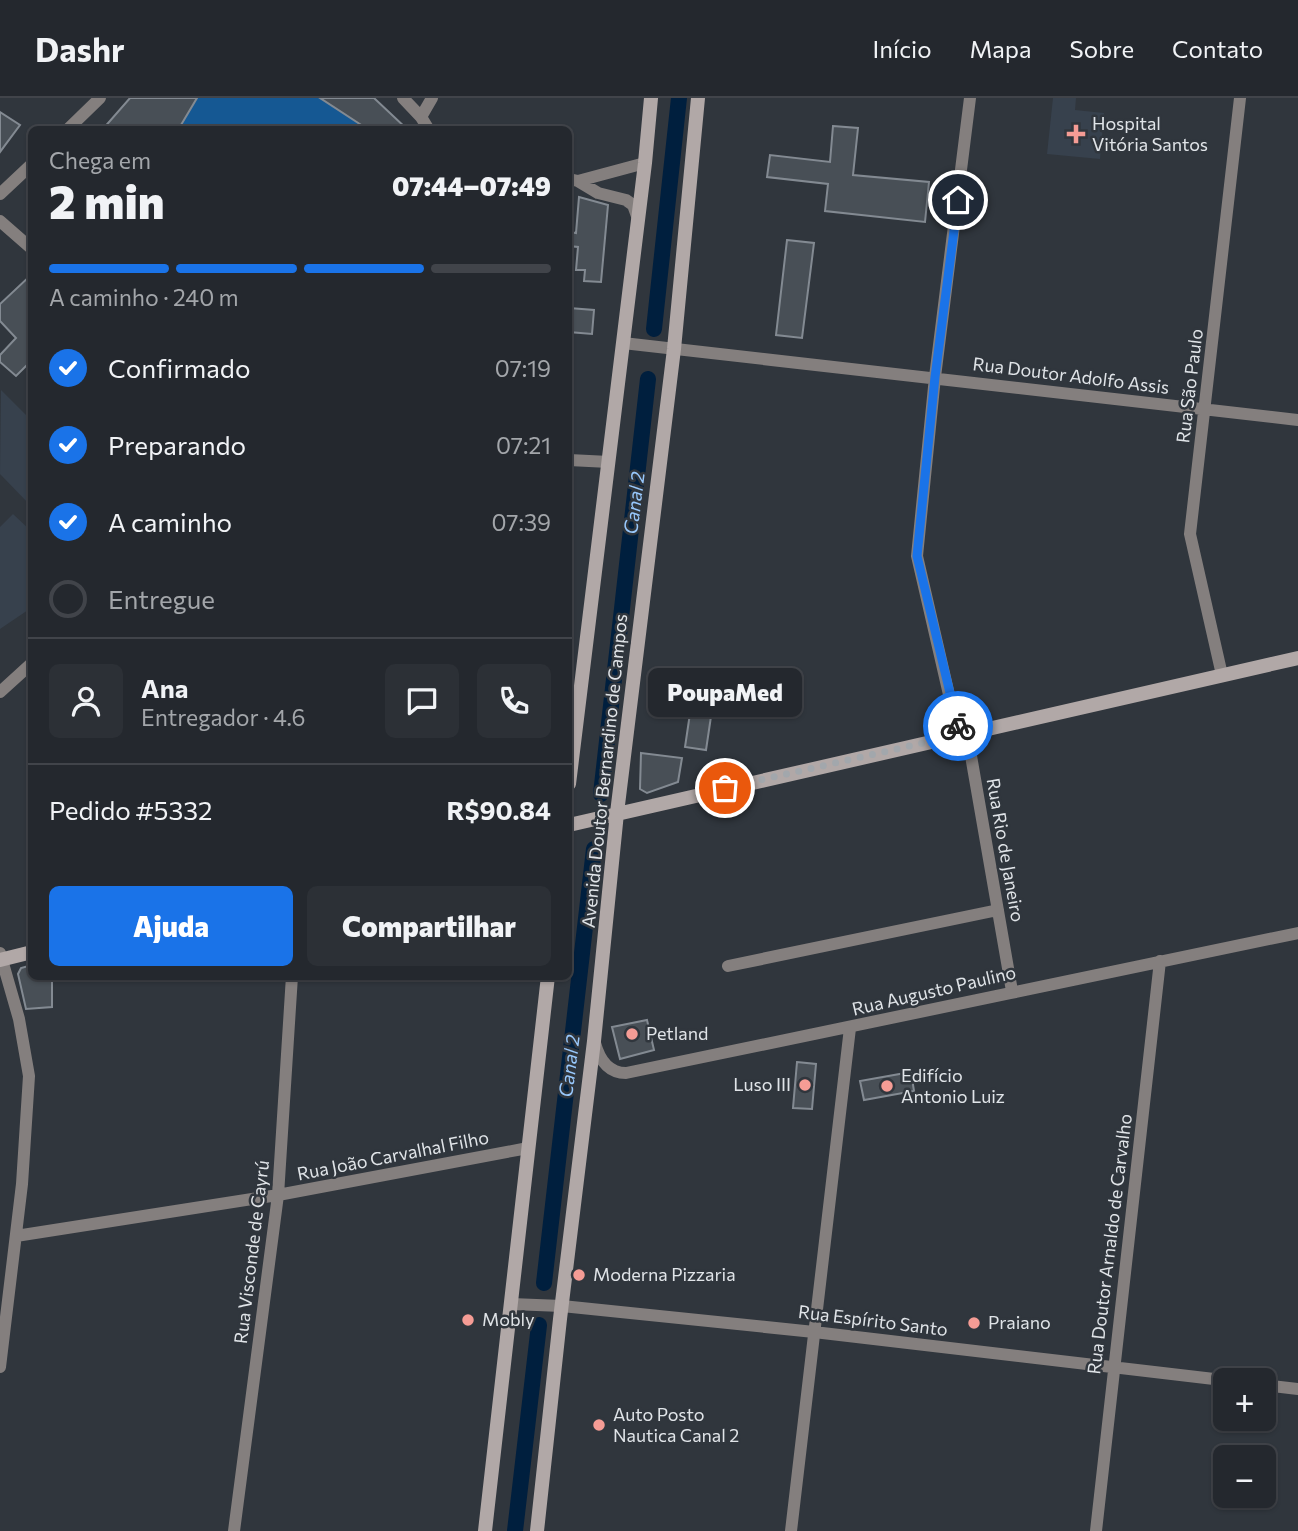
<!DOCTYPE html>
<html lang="pt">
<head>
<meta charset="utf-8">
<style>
  :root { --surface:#24282e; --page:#2c3036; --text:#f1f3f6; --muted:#a3a6aa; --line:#41444a; --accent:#1a73e8 }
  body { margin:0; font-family:Commissioner,sans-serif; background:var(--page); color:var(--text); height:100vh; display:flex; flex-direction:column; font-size:26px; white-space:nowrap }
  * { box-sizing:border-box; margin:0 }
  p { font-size:23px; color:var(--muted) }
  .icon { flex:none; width:38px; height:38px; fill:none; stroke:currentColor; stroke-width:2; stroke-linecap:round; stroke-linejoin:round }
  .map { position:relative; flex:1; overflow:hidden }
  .panel { position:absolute; left:28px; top:28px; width:544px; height:854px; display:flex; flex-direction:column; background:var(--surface); border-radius:10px; box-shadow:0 2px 5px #0004,0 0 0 2px var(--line) }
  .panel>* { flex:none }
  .buttons { position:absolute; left:1213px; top:1270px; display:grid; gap:14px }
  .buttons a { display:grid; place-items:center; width:63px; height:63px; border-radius:10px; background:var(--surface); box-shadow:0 2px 5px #0004,0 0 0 2px var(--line); font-size:35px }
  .pin { position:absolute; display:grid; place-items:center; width:60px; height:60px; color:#fff; margin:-30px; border:4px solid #fff; border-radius:50%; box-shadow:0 2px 7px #0007 }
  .courier { position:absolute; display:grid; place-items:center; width:70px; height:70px; margin:-35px; border:5px solid #1a73e8; border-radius:50%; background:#fff; color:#222; box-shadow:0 2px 9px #0007 }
  .bubble { position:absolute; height:49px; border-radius:10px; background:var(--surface); box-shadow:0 2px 5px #0004,0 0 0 2px var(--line); font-size:23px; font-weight:800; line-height:49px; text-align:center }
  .overview em { font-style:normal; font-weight:800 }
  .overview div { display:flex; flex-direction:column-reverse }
  .overview { display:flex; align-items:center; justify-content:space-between; height:119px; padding:0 21px }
  h1 { font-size:46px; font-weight:800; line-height:52px }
  .bar { display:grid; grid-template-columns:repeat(4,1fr); gap:10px 7px; align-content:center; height:84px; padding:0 21px }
  .bar i { height:9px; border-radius:5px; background:var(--line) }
  .bar .current { background:var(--accent) }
  .bar p { grid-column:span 4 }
  .line { display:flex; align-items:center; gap:18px; padding:0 21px; border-top:2px solid var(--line) }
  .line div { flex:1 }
  .round { display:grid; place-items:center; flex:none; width:74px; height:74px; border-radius:10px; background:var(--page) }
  ol { padding:0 21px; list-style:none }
  li { display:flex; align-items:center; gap:21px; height:77px }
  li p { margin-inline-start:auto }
  li .icon { padding:7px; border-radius:50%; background:var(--accent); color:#fff; stroke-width:4 }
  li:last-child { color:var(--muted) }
  li i { width:38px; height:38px; border:4px solid var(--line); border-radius:50% }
  .button { display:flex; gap:14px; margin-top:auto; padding:14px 21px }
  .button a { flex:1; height:80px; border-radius:10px; background:var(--accent); color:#fff; font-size:28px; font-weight:800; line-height:80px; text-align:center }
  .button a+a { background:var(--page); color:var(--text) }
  header { display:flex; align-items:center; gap:42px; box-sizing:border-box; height:98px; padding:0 35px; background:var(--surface); border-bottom:2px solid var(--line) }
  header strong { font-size:33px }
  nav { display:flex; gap:38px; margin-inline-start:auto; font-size:24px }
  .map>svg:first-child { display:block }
  .built { fill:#37414d }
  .green { fill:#155893 }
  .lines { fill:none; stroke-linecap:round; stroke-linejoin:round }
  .canal { stroke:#001f3e; stroke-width:16 }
  .building { fill:#484f56; stroke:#838a92; stroke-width:2 }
  .minor { stroke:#847f7e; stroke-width:12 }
  .secondary { stroke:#b1a8a7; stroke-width:14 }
  .done { stroke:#a2a7ac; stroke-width:7; stroke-dasharray:0 12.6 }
  .route { stroke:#1a73e8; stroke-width:9 }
  .poi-dot { fill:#f59c95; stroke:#30363d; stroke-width:2.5 }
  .labels { text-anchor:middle; stroke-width:5; stroke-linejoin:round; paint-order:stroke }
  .poi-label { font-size:18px; fill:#e0e4e8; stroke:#30363d; text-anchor:start }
  .street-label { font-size:18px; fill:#e0e4e8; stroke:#30363d }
  .water-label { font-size:19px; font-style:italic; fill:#98c8fc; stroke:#30363d }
</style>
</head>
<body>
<header>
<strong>Dashr</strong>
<nav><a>Início</a><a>Mapa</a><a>Sobre</a><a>Contato</a></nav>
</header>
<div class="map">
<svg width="1298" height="1433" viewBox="0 0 1298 1433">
  <rect width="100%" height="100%" fill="#30363d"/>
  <!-- built -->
  <path class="built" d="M1053,0H1076L1075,12L1104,15L1100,61L1047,56Z
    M1,292L31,322V408L0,376Z
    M13,416L31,433V510L0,531V429Z"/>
  <!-- green -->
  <path class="green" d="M130,0H374L399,23L402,31L102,32Z"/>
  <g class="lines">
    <!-- canal -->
    <path class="canal" d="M654,231L679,0
      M601,696L648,281
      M544,1185L594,751
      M515,1433L539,1227"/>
  </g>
  <!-- building -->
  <path class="building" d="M130,0H197L178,32H102Z
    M320,0H374L408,32H369Z
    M0,14L20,27L0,54Z
    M833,28L858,30L853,77L929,84L925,124L825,113L828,86L767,79L770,57L830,64Z
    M579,99L608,107L601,184L584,183L585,172H576L578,149L569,148V134L576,135Z
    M787,142L814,145L802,240L776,237Z
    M32,176V262L16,278L0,264V257L16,240L0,223V206Z
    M569,210L594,212L592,236L569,234Z
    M692,602L713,605L706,652L685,649Z
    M641,655L682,660L678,684L647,695L640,691Z
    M32,867V878H52V909L26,911L18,876L21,870Z
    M647,922L654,952L620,961L612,929Z
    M797,964L816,966L812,1011L793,1010Z
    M911,974L914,993L864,1002L860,983Z"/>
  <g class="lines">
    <!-- minor -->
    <path class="minor" d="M403,0L421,19L429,32
      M970,0L935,279L917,458L956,627L967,635L1012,893
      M421,19L432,0
      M67,32L100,0
      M569,81L578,83L598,95L626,102L633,107L638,121
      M578,83L645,65
      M0,96L32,66
      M0,123L32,151
      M623,245L1298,322
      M569,362L609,364
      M1222,577L1190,436L1240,0
      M0,594L32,565
      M0,855L19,921L29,978L22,1086L0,1269
      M728,868L998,812
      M595,945C599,960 607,975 626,975C850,930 1074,881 1298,835
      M16,1138L278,1097L528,1050
      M511,1206L562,1208L814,1234L1231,1283
      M1264,1287L1298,1291
      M234,1433L278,1097L292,878
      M791,1433L850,930
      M1096,1433L1160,863"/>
    <!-- secondary -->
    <path class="secondary" d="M569,686L645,65L651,0
      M569,727L1298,560
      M0,862L32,854
      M485,1433L548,878
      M537,1433L560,1221L594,943L617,715L674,251L698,0"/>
  </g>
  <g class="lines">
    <!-- done -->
    <path class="done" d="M725,690L967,635L958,628"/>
    <!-- route -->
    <path class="route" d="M958,102L935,279L917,458L958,628"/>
  </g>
  <!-- markers -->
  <g class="poi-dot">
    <path d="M1072.5 25.5h7v7h7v7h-7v7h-7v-7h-7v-7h7z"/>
    <circle cx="632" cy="936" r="7"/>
    <circle cx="805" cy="987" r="7"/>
    <circle cx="887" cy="988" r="7"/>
    <circle cx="579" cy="1177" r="7"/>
    <circle cx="468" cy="1222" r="7"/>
    <circle cx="974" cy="1225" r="7"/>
    <circle cx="599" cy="1327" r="7"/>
  </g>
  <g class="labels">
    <!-- poi labels -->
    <g class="poi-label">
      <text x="1092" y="32">Hospital<tspan x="1092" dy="21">Vitória Santos</tspan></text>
      <text x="646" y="942">Petland</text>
      <text x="901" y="984">Edifício<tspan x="901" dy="21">Antonio Luiz</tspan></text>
      <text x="791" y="993" text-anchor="end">Luso III</text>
      <text x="593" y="1183">Moderna Pizzaria</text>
      <text x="482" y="1228">Mobly</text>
      <text x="988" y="1231">Praiano</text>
      <text x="613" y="1323">Auto Posto<tspan x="613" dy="21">Nautica Canal 2</tspan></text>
    </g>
    <!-- street labels -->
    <g class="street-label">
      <text transform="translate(1071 278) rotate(7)" y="6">Rua Doutor Adolfo Assis</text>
      <text transform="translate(1190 288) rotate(-83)" y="6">Rua São Paulo</text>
      <text transform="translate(605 673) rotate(-84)" y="6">Avenida Doutor Bernardino de Campos</text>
      <text transform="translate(1005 752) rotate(80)" y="6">Rua Rio de Janeiro</text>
      <text transform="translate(934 893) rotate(-13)" y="6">Rua Augusto Paulino</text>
      <text transform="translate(393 1058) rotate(-11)" y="6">Rua João Carvalhal Filho</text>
      <text transform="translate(1110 1146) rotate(-83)" y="6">Rua Doutor Arnaldo de Carvalho</text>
      <text transform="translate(252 1154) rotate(-83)" y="6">Rua Visconde de Cayrú</text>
      <text transform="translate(873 1223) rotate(7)" y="6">Rua Espírito Santo</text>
    </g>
    <!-- water labels -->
    <g class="water-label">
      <text transform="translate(634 405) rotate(-83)" y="7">Canal 2</text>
      <text transform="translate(569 968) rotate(-83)" y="7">Canal 2</text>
    </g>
  </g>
</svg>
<div class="buttons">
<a>+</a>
<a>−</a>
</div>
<div class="pin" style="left:725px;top:690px;background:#ea580c"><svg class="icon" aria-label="bag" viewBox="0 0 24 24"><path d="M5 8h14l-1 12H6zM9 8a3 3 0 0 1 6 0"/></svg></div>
<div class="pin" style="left:958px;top:102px;background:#1f2937"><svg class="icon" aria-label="home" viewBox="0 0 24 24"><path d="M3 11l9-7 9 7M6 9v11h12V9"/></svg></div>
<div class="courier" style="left:958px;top:628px"><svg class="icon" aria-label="bike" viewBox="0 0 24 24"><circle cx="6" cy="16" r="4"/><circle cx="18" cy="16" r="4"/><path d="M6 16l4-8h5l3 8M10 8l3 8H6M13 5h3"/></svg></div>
<div class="bubble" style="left:648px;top:570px;width:154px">PoupaMed</div>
<section class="panel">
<div class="overview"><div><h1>2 min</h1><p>Chega em</p></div><em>07:44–07:49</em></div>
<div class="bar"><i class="current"></i><i class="current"></i><i class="current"></i><i></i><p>A caminho · 240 m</p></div>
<ol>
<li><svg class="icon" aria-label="check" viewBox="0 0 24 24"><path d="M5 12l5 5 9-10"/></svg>Confirmado<p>07:19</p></li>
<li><svg class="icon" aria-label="check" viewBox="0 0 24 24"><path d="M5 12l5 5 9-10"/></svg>Preparando<p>07:21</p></li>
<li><svg class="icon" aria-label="check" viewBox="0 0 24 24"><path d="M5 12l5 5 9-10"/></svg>A caminho<p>07:39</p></li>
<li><i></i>Entregue</li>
</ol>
<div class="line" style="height:126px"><a class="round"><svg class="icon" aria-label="person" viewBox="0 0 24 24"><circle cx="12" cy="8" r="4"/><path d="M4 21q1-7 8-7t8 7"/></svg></a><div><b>Ana</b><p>Entregador · 4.6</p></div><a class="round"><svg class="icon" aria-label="chat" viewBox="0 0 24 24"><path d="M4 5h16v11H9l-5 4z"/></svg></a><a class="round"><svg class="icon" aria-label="phone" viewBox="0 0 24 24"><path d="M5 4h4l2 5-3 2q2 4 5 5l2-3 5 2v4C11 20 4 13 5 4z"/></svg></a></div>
<div class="line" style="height:91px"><div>Pedido #5332</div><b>R$90.84</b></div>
<div class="button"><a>Ajuda</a><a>Compartilhar</a></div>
</section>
</div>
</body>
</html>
